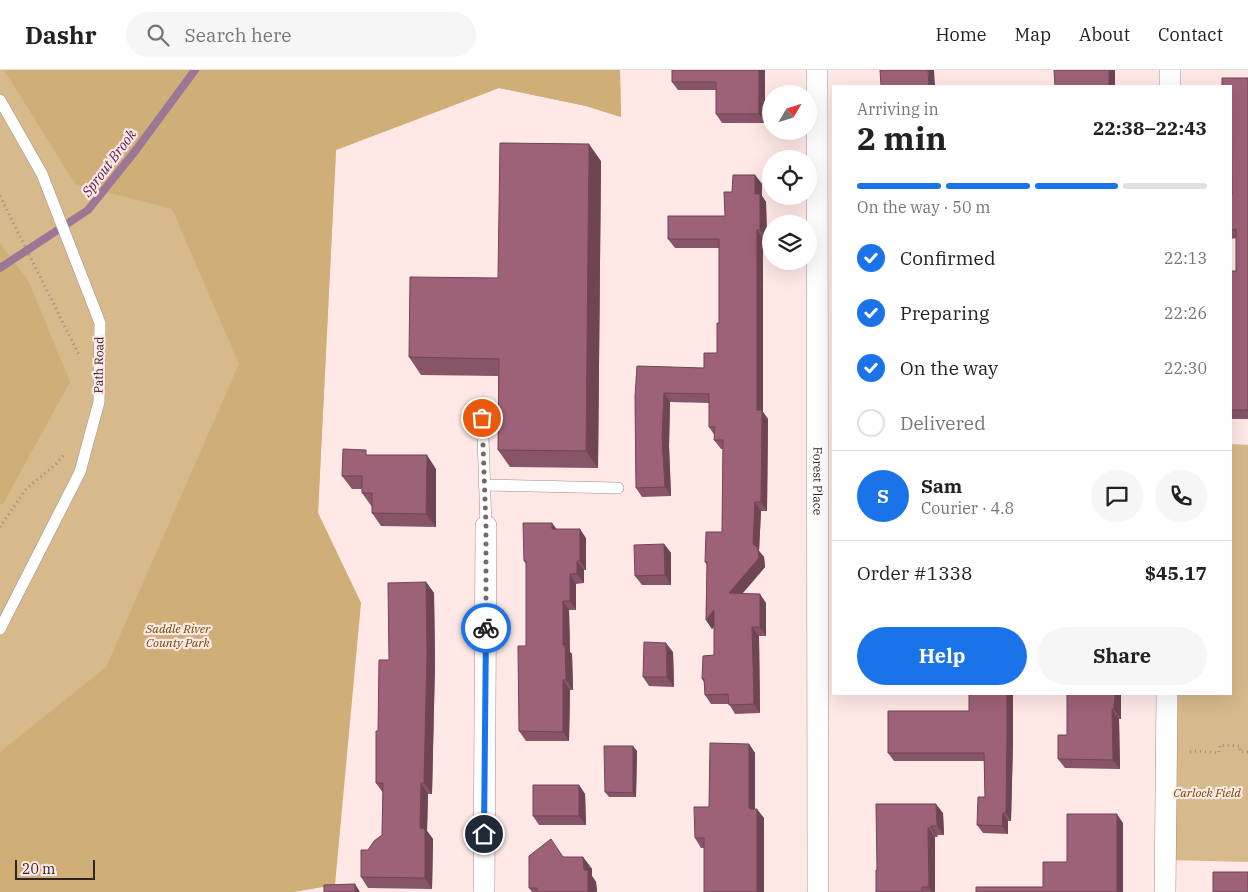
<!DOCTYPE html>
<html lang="en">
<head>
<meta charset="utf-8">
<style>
  :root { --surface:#fff; --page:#f6f6f6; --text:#222; --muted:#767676; --line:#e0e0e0; --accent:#1a73e8 }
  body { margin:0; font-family:"IBM Plex Serif",serif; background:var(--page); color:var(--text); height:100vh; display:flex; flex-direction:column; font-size:19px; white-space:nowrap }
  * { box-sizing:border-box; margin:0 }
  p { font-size:16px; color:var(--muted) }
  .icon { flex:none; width:28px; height:28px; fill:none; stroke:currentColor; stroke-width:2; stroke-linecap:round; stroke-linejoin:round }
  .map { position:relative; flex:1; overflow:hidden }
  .sheet { position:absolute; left:832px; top:15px; width:400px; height:610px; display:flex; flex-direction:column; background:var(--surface); border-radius:0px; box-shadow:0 5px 20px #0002 }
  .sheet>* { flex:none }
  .needle { width:32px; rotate:52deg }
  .controls { position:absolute; left:762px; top:15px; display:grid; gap:10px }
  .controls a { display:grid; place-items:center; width:55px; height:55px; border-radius:50%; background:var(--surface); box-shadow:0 5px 20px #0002; font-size:25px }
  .scale { position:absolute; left:15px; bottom:12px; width:80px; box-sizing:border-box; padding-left:5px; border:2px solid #2d2524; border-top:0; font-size:14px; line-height:18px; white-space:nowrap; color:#2d2524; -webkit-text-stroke:4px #ffe8e6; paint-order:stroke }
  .pin { position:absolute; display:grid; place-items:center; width:42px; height:42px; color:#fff; margin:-21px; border:2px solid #fff; border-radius:50%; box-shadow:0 1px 5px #0007 }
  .courier { position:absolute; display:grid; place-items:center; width:50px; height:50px; margin:-25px; border:4px solid #1a73e8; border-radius:50%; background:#fff; color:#222; box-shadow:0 1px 6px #0007 }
  .head em { font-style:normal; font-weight:700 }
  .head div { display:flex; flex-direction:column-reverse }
  .head { display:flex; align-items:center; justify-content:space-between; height:85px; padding:0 25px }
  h1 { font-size:32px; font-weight:700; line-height:38px }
  .bar { display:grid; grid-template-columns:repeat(4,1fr); gap:8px 5px; align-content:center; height:60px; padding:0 25px }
  .bar i { height:6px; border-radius:4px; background:var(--line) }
  .bar .active { background:var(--accent) }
  .bar p { grid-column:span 4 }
  .line { display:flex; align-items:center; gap:12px; padding:0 25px; border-top:1px solid var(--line) }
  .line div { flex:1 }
  .round { display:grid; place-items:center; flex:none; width:52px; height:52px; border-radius:26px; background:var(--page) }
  ol { padding:0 25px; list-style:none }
  li { display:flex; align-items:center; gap:15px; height:55px }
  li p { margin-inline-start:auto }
  li .icon { padding:5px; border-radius:50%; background:var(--accent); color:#fff; stroke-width:4 }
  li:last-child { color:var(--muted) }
  li i { width:28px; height:28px; border:2px solid var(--line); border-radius:50% }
  .action { display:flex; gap:10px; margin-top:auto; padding:10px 25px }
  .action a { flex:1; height:58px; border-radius:30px; background:var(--accent); color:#fff; font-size:20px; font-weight:700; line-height:58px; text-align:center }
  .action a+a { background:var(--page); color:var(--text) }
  header { display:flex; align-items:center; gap:30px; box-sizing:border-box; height:70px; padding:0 25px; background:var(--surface); border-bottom:1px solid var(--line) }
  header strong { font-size:24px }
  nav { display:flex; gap:28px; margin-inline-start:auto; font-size:18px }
  .search { width:350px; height:45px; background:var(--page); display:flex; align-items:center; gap:12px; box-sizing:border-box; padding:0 18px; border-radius:28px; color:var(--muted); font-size:19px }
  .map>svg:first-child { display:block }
  .green { fill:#d7ba8c }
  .forest { fill:#d0ae77 }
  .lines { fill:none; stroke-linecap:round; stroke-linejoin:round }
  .stream { stroke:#9b7795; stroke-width:8 }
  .lane-casing { stroke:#a28d8b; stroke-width:12 }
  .street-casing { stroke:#a28d8b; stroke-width:22 }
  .path { stroke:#998988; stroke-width:3; stroke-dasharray:1 4; stroke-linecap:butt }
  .lane { stroke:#fff; stroke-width:11 }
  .street { stroke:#fff; stroke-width:21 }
  .wall { fill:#885467 }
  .shaded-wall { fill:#6f4554 }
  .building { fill:#9e6278; stroke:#6f4554 }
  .done { stroke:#766968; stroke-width:5; stroke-dasharray:0 9 }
  .route { stroke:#1a73e8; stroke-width:6 }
  .labels { text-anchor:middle; stroke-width:4.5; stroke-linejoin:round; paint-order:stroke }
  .street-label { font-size:12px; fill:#2d2524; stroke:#ffe8e6 }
  .park-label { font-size:12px; font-style:italic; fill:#6b4a02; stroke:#ffe8e6 }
  .water-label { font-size:14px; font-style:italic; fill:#561e55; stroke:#ffe8e6 }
</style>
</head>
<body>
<header>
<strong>Dashr</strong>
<div class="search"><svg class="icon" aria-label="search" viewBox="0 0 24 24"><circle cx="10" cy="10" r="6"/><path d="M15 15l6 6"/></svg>Search here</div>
<nav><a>Home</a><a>Map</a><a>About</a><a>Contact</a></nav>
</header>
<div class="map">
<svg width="1248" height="822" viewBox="0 0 1248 822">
  <rect width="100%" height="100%" fill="#ffe8e6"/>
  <!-- green -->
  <path class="green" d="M0,0H620L621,47L586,36L499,18L336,80L318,443L361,533L294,822H0Z
    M1231,374L1248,375V792L1165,790L1167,624H1231Z"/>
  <!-- forest -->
  <path class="forest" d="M4,0H620L621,47L586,36L499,18L336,80L318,443L361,533L335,815L294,822H0V682L106,597L239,294L172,139L75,114Z
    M0,173L29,212L70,312L3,434H0Z"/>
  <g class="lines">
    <!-- stream -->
    <path class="stream" d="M0,198L88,140L136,80L195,0"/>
    <!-- lane casing -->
    <g class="lane-casing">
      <path id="lane" d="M0,30L42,104L100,253L99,332L80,402L0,559
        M482,336L486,456
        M484,415L618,418"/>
    </g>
    <!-- street casing -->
    <g class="street-casing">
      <g id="street">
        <path id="s1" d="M817,0L818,822"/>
        <path d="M1170,16V0"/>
        <path d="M484,822L486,456"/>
        <path d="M1165,822L1167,624"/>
      </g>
    </g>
    <!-- path -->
    <path class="path" d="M0,126L79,285
      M0,457L26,419L56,394L64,385
      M1190,682L1197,681L1219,683L1220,675L1240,676V682H1248"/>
    <!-- lane -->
    <use href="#lane" class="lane"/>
    <!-- street -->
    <use href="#street" class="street"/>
  </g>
  <!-- wall -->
  <path class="wall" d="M672,0H765V53H722L716,44V20H678L672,12Z
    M1248,8V349H1232L1231,201H1236V168L1231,169V124H1232L1231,16Z
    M601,91L598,398L510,397L498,380V306L421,305L409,287L498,208Z
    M755,105L762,114V126L766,132L767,169H763V342L768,349L767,441H761L759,481L764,487L765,497L742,524L766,533V566H759L760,643L735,644L729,634H711L705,625L704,612L702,609L714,585V557L712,559L706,550L707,495L705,492L722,462L723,379H721L714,370L715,366L709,357V333L670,332L669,376L671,426L642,427L636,418L635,326L704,298L717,283L719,253V178H675L668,169L725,146L732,122Z
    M369,385L436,399V457L381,456L372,443V437L362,423V419H352L342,406Z
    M556,459L586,468V500H584V513L576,514V540H569L570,582L572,584L573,620H570L569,671H526L519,661L526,576V494L524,491Z
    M664,474L671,483V515H642L635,506Z
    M426,512L434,523L435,593L432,724H428L427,761L433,769L432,819L368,818L361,807L368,780L382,765L383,723L376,713L378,661L389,590Z
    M673,582L674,617L649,616L643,607Z
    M1121,624V649H1119L1120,699L1065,698L1058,689Z
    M969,641L1013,671L1011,751H1008V764L983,763L977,755L985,727L984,691H894L888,683Z
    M749,674L755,683V739L764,748L704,778H701L695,768L709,737Z
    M637,681L636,727H609L605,722Z
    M579,715L585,724L586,755H539L533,746Z
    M943,743L944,765H937L938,767H935V822H876L877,800Z
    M564,787H583L592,799V806L596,812L597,822H532L529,818Z"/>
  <!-- shaded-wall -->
  <path class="shaded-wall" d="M759,0H765V53L759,44Z
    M928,0H934L935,16H929Z
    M1109,0H1115V16H1109Z
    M589,74L601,91L598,398L586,381Z
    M755,105L762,114V126L766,132L767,169L760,160L755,124Z
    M757,160L763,169V342L768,349L767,441L761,432L757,340Z
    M664,323L670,332L669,376L671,426L665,417L662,367Z
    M427,385L436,399V457L426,444Z
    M755,432L761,441L759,481L764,487L765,497L735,532L729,523L753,474Z
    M552,453L559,462L552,459Z
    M580,459L586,468V500L580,491Z
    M664,474L671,483V515L665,505Z
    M577,491L584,500V513L577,504Z
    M570,504L576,514V540L570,531Z
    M426,512L434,523L435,593L432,724L424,713Z
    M760,524L766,533V566L760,557Z
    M563,531L569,540L570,582L572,584L573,620L566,610L563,575Z
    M714,540L721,549L712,559L706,550Z
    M752,557L759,566L760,643L754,634Z
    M666,573L673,582L674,617L667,607Z
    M563,610L570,620L569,671L563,662Z
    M1007,624H1013V671L1011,751L1006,743Z
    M1115,624H1121V649L1114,639Z
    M1112,639L1119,649L1120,699L1113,690Z
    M749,674L755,683V746L749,737Z
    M633,676L637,681L636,727L633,723Z
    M421,713L428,724L427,761L433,769L432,819L425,808L420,758Z
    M579,715L585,724L586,755L579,746Z
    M936,734L943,743L944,765L937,756Z
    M757,739L764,748V822H757Z
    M1003,743L1008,751V764L1002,756Z
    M1117,744L1123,753V822H1117Z
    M931,756L937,765L938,767L931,758Z
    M928,758L935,767V822H932L929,817Z
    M583,787L592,799V806L596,812L597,822H588L584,800Z
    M355,814L360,822H355Z"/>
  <!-- building -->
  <path class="building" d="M672,0H759V44H716V12H672Z
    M880,0H928L929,16H881Z
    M1054,0H1109V16H1055Z
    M1222,8H1248V340H1231V201H1236V159L1231,160V124H1232L1231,16H1222Z
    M500,73L589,74L586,381L498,380L499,289L409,287L410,207L498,208Z
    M733,105H755V124H760V160H757V340H762L761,432H755L753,474L758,478L759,488L729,523L760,524V557H752L754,634L729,635L728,624L705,625L704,609H702L703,586L714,585V540L706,550L707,492H705L706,462H722L723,370H714L715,357H709V324L664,323L662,367L665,417L636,418L635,326L637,296L704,298V283H717V253H719V169H668V146H725L724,122H732Z
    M343,379L366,380V385H427L426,444L372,443V423H362V406H342Z
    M523,453H552V459H580V491H577V504H570V531H563V575H565L566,610H563V662L519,661L518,576H526V491H524Z
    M664,474L665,505L635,506L634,475Z
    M426,512L427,583L424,713H421L420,758L425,759V808L361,807V780H368L374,771L382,765L383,713H376V661H378L379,590H389L388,513Z
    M644,572L666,573L667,607H643Z
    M969,624H1007V663L1006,743H1003L1002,756L977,755L978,727H985L984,683H888V641H969Z
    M1067,624H1115L1114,639H1112L1113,690L1058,689V665H1067Z
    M710,673L749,674V737L750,739H757V822H704V768H695L694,737H709Z
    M604,676H633V723L605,722Z
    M533,715H579V746H533Z
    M876,734H936L937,756H931V758H928L929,817H922V822H876V800H877Z
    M1067,744H1117V822H976V817H1043V792H1067Z
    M551,769L563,787H583L584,800H588V822H537V818H529V786Z
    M1213,802H1248V822H1213Z
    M355,814V822H324V815Z"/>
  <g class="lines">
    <!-- done -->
    <path class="done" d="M482,348L486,456V558"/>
    <!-- route -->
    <path class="route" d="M484,764L486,558"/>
  </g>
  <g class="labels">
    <!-- street labels -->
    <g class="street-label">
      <text transform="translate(99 295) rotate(-89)" y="4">Path Road</text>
      <text dy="4" stroke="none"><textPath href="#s1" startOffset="411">Forest Place</textPath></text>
    </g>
    <!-- park labels -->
    <g class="park-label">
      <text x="178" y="563">Saddle River<tspan x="178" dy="14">County Park</tspan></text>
      <text x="1207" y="727">Carlock Field</text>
    </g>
    <!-- water labels -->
    <g class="water-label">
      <text transform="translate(109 93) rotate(-53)" y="5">Sprout Brook</text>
    </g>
  </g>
</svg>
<div class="controls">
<a><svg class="needle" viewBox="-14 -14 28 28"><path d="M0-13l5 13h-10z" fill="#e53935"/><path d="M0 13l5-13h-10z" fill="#767676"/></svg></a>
<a><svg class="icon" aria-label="locate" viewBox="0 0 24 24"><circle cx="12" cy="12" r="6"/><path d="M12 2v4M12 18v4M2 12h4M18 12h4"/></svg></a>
<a><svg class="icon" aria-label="layers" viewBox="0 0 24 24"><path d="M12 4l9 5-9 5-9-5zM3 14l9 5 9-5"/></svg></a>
</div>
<div class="scale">20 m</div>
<div class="pin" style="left:482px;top:348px;background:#ea580c"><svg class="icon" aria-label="bag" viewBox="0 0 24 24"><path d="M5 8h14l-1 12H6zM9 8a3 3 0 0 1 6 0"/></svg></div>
<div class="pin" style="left:484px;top:764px;background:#1f2937"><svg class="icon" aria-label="home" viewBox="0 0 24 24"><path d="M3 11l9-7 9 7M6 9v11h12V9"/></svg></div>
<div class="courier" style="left:486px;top:558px"><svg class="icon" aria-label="bike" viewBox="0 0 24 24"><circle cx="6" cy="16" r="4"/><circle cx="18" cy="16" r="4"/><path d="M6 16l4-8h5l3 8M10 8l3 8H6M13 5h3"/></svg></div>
<section class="sheet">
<div class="head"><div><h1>2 min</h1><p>Arriving in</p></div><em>22:38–22:43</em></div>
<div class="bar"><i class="active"></i><i class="active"></i><i class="active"></i><i></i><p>On the way · 50 m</p></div>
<ol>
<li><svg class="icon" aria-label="check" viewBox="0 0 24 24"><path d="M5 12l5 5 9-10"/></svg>Confirmed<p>22:13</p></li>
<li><svg class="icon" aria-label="check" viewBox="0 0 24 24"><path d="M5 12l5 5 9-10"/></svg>Preparing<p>22:26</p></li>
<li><svg class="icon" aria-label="check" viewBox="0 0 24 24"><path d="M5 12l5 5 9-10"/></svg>On the way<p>22:30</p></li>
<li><i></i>Delivered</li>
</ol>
<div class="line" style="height:90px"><b class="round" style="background:var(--accent);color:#fff">S</b><div><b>Sam</b><p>Courier · 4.8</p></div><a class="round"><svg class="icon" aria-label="chat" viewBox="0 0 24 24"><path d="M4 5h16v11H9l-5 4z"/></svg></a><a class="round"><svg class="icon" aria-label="phone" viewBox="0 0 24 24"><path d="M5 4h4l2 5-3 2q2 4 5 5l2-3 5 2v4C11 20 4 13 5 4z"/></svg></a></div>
<div class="line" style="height:65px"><div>Order #1338</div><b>$45.17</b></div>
<div class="action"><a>Help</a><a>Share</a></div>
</section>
</div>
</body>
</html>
